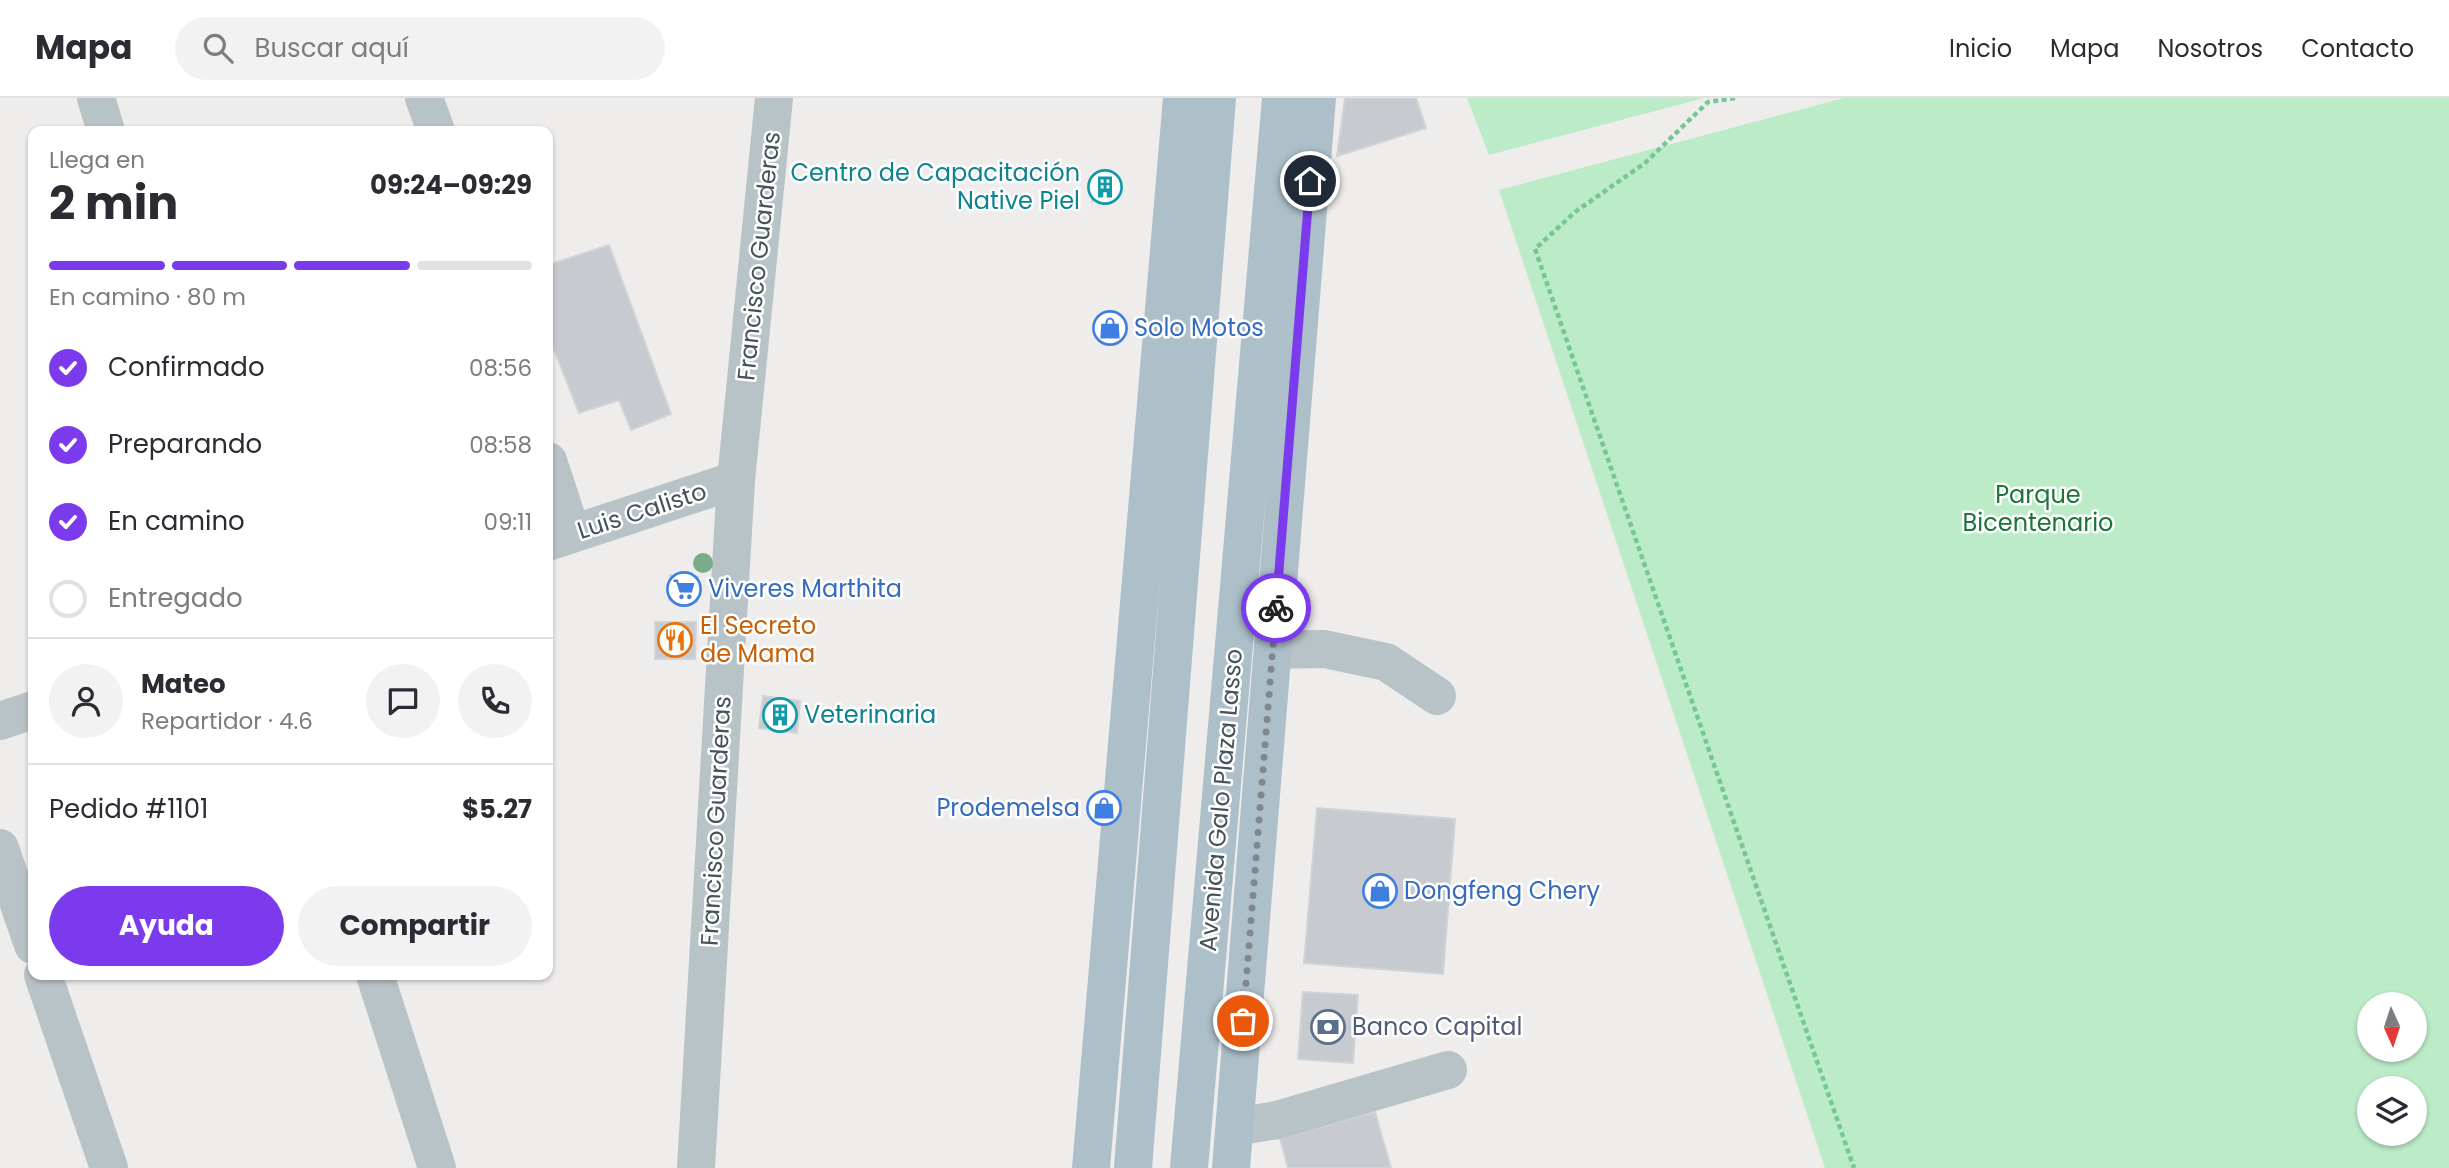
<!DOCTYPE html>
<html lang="es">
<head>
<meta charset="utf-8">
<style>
  :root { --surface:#fff; --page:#f2f2f3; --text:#2b2b33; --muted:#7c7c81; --line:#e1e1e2; --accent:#7c3aed }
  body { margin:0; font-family:Poppins,sans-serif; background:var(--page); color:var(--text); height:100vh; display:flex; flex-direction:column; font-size:26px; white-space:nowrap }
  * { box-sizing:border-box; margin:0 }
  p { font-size:23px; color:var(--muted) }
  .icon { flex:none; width:38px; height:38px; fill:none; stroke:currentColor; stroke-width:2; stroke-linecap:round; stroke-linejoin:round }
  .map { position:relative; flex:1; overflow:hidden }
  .details { position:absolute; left:28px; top:28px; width:525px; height:854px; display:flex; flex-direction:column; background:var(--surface); border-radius:14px; box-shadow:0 2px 5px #0004 }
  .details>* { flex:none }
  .needle { width:46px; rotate:177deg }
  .fabs { position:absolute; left:2357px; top:894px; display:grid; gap:14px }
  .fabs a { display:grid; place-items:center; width:70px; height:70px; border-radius:50%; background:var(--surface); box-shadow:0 2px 5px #0004; font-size:35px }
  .pin { position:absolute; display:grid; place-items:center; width:60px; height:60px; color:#fff; margin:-30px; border:4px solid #fff; border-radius:50%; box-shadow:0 2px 7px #0007 }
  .courier { position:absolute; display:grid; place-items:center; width:70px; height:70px; margin:-35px; border:5px solid #7c3aed; border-radius:50%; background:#fff; color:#222; box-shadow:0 2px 9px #0007 }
  .overview em { font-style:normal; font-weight:700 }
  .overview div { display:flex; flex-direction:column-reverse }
  .overview { display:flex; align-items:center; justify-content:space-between; height:119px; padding:0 21px }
  h1 { font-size:46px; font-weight:700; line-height:52px }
  .bar { display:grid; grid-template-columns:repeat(4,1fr); gap:10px 7px; align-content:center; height:84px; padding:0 21px }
  .bar i { height:9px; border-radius:5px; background:var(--line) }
  .bar .current { background:var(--accent) }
  .bar p { grid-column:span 4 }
  .line { display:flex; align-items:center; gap:18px; padding:0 21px; border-top:2px solid var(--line) }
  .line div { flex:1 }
  .round { display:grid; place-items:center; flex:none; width:74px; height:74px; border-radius:37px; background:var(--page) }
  ol { padding:0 21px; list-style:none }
  li { display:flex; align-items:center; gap:21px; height:77px }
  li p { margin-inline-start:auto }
  li .icon { padding:7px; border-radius:50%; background:var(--accent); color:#fff; stroke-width:4 }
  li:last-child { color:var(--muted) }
  li i { width:38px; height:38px; border:4px solid var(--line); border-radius:50% }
  .button { display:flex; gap:14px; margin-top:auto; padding:14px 21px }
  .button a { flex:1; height:80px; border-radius:42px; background:var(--accent); color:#fff; font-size:28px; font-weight:700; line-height:80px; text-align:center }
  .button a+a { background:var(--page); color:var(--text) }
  header { display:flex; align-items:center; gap:42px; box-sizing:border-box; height:98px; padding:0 35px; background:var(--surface); border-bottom:2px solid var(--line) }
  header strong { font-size:33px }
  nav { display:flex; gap:38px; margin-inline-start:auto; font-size:24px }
  .search { width:490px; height:63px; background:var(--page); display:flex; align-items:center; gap:18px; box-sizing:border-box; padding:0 24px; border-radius:38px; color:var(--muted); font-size:26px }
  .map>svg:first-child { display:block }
  .green { fill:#bcebc7; fill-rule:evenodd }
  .building { fill:#c7cacf; stroke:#d0d3d8; stroke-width:2 }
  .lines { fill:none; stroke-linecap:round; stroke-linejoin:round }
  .path { stroke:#76c794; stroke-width:4.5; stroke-dasharray:5 3.5; stroke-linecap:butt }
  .minor { stroke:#b8c3c8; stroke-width:38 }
  .major { stroke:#adc0ca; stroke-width:38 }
  .tree { fill:#7aab8b }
  .done { stroke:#81888c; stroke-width:7; stroke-dasharray:0 12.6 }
  .route { stroke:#7c3aed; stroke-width:9 }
  .labels { text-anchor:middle; stroke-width:5; stroke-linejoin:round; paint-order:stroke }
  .culture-label { font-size:24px; fill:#0d838f; stroke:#fff; text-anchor:end }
  .street-label { font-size:24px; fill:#465258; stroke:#fff }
  .shop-label { font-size:24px; fill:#366cbe; stroke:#fff; text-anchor:start }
  .park-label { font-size:24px; fill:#1b753b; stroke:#fff }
  .food-label { font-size:24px; fill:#c56008; stroke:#fff; text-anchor:start }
  .service-label { font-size:24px; fill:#4e5e75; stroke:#fff; text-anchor:start }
</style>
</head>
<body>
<header>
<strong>Mapa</strong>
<div class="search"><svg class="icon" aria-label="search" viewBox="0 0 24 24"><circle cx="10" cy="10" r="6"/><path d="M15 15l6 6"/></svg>Buscar aquí</div>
<nav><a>Inicio</a><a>Mapa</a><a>Nosotros</a><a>Contacto</a></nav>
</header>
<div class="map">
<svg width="2449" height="1070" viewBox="0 0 2449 1070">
  <rect width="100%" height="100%" fill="#efecec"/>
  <!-- green -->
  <path class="green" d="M1467,0H1704L1489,57Z
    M1844,0H2449V1070H1825L1499,92ZM2415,906V952H2370V906ZM2415,990V1036H2370V990Z"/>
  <!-- building -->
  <path class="building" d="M1345,0H1416L1426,30L1337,58Z
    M1096,79L1116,82V97L1103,95L1092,103Z
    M609,147L671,316L631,332L619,302L579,315L548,236V167Z
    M670,477L698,479L697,504L669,502Z
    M655,524H696L695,561H655Z
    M763,598L800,603L797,635L759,630Z
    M1317,710L1455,721L1443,876L1304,865Z
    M1303,894L1358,897L1353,965L1298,961Z
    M1375,1014L1391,1070H1288L1280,1040Z"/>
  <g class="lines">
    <!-- path -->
    <path class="path" d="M1735,0L1708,4L1645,65L1575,114L1535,151L1854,1070"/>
    <!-- minor -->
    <path class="minor" d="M96,0L106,33
      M424,0L436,33
      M548,363L572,436
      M548,444L736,382
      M1273,552L1324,551L1386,564L1437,598
      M0,623L33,612
      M0,750L33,847
      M43,877L109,1070
      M375,877L437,1070
      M1235,1029L1277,1022L1448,972
      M696,1070L736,382L774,0"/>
    <!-- major -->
    <path class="major" d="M1091,1070L1182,0
      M1133,1070L1217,0
      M1189,1070L1281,0
      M1231,1070L1317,0"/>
  </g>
  <!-- trees -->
  <circle class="tree" cx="703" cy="465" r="10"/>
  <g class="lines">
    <!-- done -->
    <path class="done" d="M1243,923L1276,510"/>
    <!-- route -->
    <path class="route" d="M1276,510L1310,83"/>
  </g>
  <!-- icons -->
  <defs>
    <g id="building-ring" transform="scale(1.75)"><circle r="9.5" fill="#fff" stroke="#0f9aa8" stroke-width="1.5"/><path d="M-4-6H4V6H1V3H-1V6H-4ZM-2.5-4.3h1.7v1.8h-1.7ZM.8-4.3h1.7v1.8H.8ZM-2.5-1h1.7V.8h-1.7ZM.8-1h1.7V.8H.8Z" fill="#0f9aa8"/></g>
    <g id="shop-ring" transform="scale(1.75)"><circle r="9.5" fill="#fff" stroke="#3f7fe0" stroke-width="1.5"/><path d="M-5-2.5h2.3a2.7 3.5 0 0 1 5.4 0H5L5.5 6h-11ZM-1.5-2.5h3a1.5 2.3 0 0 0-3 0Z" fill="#3f7fe0"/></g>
    <g id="supermarket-ring" transform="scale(1.75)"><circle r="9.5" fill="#fff" stroke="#3f7fe0" stroke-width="1.5"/><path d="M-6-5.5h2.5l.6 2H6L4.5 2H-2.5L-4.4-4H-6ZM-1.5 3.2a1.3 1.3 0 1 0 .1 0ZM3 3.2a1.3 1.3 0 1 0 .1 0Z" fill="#3f7fe0"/></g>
    <g id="restaurant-ring" transform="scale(1.75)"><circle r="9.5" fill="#fff" stroke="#e8710a" stroke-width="1.5"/><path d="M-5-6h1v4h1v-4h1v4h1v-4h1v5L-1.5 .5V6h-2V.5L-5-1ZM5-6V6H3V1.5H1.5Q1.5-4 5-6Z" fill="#e8710a"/></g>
    <g id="bank-ring" transform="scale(1.75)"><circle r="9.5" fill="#fff" stroke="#5c6f8a" stroke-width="1.5"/><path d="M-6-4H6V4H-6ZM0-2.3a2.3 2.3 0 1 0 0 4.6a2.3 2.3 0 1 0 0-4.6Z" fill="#5c6f8a"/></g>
  </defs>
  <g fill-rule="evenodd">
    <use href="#building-ring" x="1105" y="89"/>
    <use href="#shop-ring" x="1110" y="230"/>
    <use href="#supermarket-ring" x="684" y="491"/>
    <use href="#restaurant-ring" x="675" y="542"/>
    <use href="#building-ring" x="780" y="617"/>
    <use href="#shop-ring" x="1104" y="710"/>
    <use href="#shop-ring" x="1380" y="793"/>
    <use href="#bank-ring" x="1328" y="929"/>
  </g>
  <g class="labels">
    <!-- culture labels -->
    <g class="culture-label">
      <text x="1080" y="83">Centro de Capacitación<tspan x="1080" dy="28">Native Piel</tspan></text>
      <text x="804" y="625" text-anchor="start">Veterinaria</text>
    </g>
    <!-- street labels -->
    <g class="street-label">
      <text transform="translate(759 158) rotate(-84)" y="8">Francisco Guarderas</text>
      <text transform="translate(642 413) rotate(-18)" y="8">Luis Calisto</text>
      <text transform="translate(1221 702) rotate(-85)" y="8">Avenida Galo Plaza Lasso</text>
      <text transform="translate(716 723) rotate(-87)" y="8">Francisco Guarderas</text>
    </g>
    <!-- shop labels -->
    <g class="shop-label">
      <text x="1134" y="238">Solo Motos</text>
      <text x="708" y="499">Viveres Marthita</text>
      <text x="1080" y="718" text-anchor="end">Prodemelsa</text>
      <text x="1404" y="801">Dongfeng Chery</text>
    </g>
    <!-- park labels -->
    <g class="park-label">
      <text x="2038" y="405">Parque<tspan x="2038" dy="28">Bicentenario</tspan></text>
    </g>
    <!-- food labels -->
    <g class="food-label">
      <text x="700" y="536">El Secreto<tspan x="700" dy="28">de Mama</tspan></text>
    </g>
    <!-- service labels -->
    <g class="service-label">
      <text x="1352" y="937">Banco Capital</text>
    </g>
  </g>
</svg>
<div class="fabs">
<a><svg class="needle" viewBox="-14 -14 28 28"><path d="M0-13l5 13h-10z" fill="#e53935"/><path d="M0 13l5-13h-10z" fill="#7c7c81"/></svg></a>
<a><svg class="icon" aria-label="layers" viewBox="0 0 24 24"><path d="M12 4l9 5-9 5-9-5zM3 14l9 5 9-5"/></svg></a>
</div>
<div class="pin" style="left:1243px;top:923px;background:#ea580c"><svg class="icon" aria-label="bag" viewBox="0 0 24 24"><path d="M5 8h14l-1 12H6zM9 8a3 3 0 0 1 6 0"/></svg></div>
<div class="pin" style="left:1310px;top:83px;background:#1f2937"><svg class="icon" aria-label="home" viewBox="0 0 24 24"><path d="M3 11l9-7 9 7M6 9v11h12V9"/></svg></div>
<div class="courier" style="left:1276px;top:510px"><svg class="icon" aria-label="bike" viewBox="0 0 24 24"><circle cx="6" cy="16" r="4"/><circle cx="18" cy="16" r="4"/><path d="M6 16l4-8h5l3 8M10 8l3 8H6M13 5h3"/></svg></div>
<section class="details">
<div class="overview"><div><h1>2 min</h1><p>Llega en</p></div><em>09:24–09:29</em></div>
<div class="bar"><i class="current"></i><i class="current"></i><i class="current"></i><i></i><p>En camino · 80 m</p></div>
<ol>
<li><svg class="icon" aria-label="check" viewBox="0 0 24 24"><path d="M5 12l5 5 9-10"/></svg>Confirmado<p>08:56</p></li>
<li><svg class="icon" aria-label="check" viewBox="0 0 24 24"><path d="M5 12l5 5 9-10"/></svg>Preparando<p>08:58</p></li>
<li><svg class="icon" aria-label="check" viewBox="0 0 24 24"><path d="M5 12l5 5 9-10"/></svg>En camino<p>09:11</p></li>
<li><i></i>Entregado</li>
</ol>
<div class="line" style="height:126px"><a class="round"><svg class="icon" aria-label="person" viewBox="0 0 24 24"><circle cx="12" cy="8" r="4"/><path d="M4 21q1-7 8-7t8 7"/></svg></a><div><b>Mateo</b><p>Repartidor · 4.6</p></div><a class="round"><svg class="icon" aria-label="chat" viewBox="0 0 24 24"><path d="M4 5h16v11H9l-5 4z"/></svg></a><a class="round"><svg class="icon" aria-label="phone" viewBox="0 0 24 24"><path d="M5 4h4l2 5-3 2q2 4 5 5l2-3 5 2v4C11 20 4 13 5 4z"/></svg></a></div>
<div class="line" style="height:91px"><div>Pedido #1101</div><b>$5.27</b></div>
<div class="button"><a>Ayuda</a><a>Compartir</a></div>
</section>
</div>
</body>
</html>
